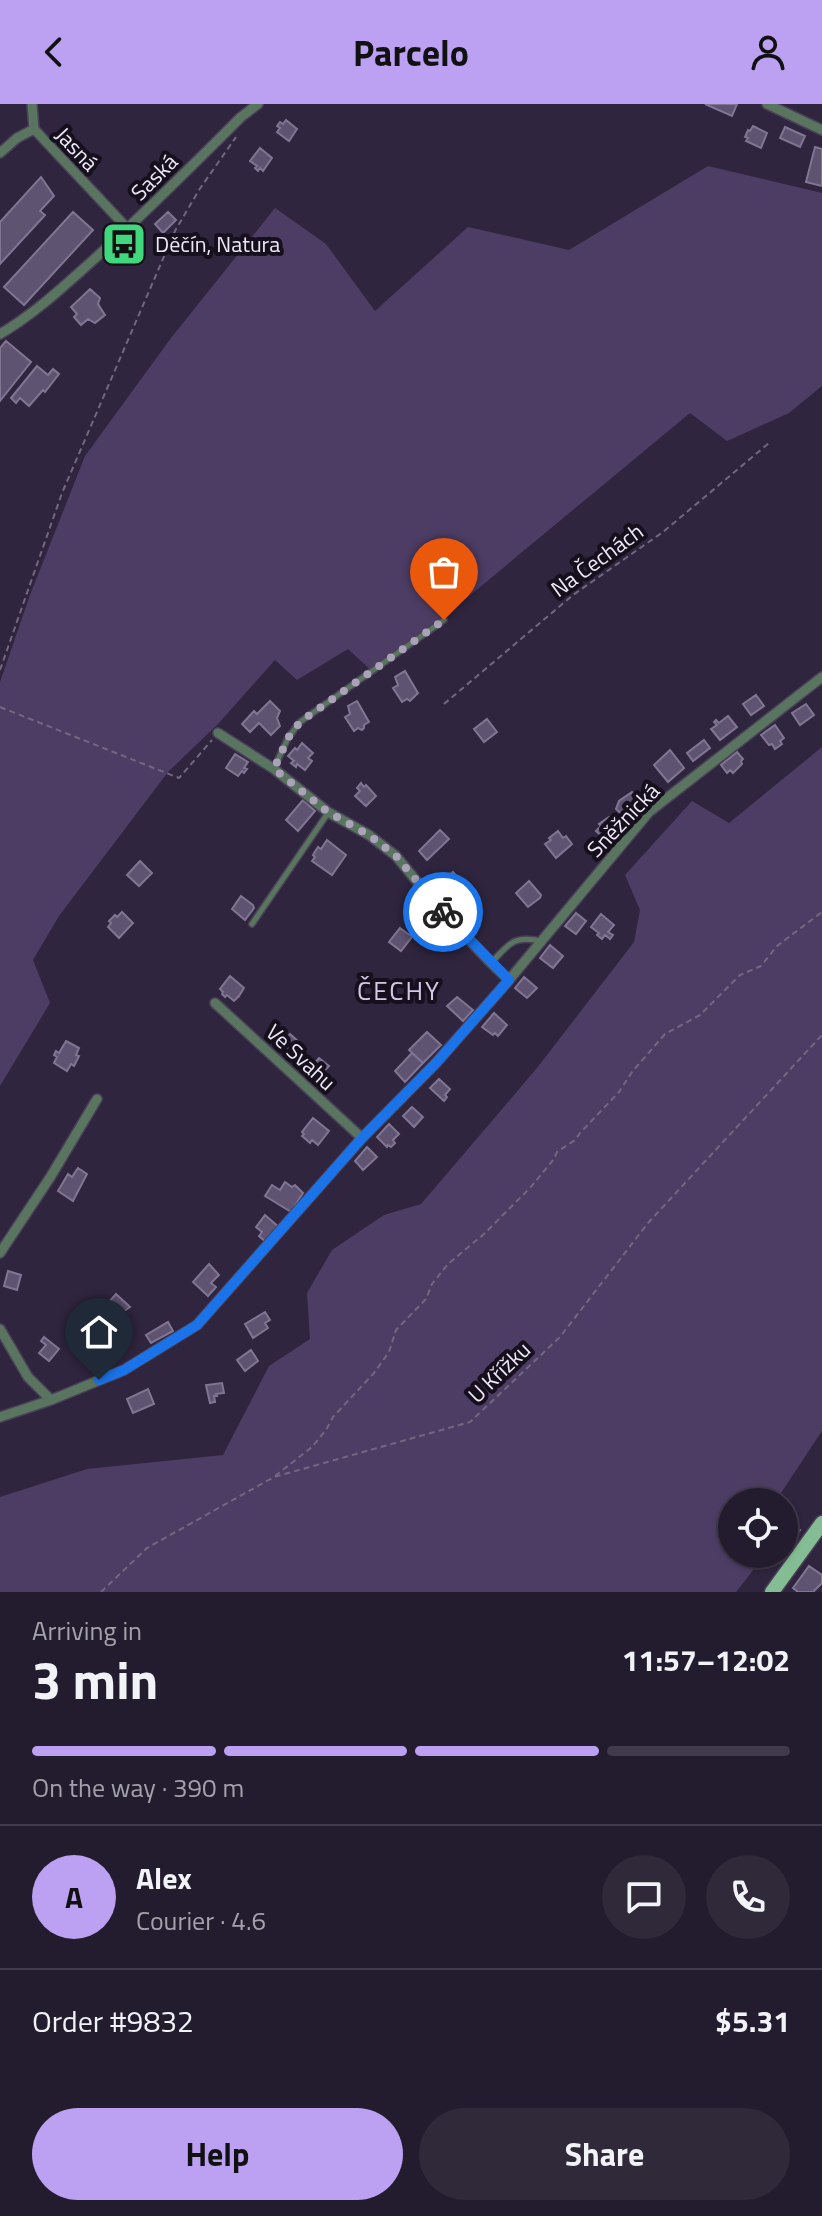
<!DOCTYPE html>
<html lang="en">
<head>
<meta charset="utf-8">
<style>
  :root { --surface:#231c2e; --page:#2f293a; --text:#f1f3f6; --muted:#a3a1aa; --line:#403a4a; --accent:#bca0f2 }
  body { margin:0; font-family:"Titillium Web",sans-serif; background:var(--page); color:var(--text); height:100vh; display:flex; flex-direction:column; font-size:30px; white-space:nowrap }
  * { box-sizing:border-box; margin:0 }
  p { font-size:26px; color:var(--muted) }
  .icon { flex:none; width:44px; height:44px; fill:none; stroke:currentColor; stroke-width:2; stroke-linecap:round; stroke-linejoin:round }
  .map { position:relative; height:1488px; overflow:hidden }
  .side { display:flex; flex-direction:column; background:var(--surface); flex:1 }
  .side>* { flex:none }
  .buttons { position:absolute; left:718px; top:1384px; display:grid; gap:16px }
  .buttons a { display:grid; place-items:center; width:80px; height:80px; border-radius:50%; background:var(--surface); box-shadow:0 2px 6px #0004,0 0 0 2px var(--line); font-size:40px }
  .pin { position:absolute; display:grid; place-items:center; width:68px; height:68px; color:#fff; margin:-82px -34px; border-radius:50% 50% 50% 0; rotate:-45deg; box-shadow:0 0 8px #0007 }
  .pin .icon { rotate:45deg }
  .courier { position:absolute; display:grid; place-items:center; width:80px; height:80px; margin:-40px; border:6px solid #1a73e8; border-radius:50%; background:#fff; color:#222; box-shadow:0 2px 10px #0007 }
  .headline em { font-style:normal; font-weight:700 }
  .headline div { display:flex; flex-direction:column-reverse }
  .headline { display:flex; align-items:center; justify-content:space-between; height:136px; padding:0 32px }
  h1 { font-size:52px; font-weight:700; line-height:60px }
  .bar { display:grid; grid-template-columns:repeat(4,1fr); gap:12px 8px; align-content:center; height:96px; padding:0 32px }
  .bar i { height:10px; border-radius:6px; background:var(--line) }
  .bar .active { background:var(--accent) }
  .bar p { grid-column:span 4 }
  .line { display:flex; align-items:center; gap:20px; padding:0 32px; border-top:2px solid var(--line) }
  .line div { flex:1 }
  .round { display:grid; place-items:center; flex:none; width:84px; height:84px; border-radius:42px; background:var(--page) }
  .button { display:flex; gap:16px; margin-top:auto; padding:16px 32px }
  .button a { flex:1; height:92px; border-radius:48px; background:var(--accent); color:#111; font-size:32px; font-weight:700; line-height:92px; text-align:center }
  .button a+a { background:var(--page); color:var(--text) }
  header { display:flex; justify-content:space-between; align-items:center; height:104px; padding:0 32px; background:var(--accent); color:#111; font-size:36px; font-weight:700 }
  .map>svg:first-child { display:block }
  .green { fill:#4d3d65 }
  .building { fill:#5e5370; stroke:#807593; stroke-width:2 }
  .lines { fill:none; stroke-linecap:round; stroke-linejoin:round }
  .service-casing { stroke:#4a4058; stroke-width:8 }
  .minor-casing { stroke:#4a4058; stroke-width:12 }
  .primary-casing { stroke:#4a4058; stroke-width:17 }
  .path { stroke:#71687f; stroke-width:2; stroke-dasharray:6 4; stroke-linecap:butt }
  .service { stroke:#59745f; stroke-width:5 }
  .minor { stroke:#59745f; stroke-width:9 }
  .primary { stroke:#84bd93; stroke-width:14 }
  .done { stroke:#aaa3b7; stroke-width:8; stroke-dasharray:0 14.4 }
  .route { stroke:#1a73e8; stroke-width:10 }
  .labels { text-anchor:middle; stroke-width:8; stroke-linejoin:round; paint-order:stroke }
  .street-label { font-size:22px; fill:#ede7f8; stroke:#15101c }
  .poi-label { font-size:22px; fill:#ede7f8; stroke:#15101c; text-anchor:start }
  .quarter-label { font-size:26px; letter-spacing:2px; fill:#d4c8e9; stroke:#15101c }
</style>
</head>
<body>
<header><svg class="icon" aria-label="back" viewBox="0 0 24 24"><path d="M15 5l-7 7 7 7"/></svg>Parcelo<svg class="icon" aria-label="person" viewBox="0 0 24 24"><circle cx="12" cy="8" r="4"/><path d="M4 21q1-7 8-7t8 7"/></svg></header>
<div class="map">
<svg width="822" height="1488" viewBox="0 0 822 1488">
  <rect width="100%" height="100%" fill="#2f253e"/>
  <!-- green -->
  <path class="green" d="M708,62L822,89V282L789,309L727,337L690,309L375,570L348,545L297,576L275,556L218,620L168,668L59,812L33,856L50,899L0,982V578L30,491L85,352L171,234L275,104L326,140L375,207L468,123L569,146Z
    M822,643V1327L775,1398H732V1450H766L736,1488H0V1393L87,1365L223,1351L269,1262L310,1235L307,1189L332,1146L384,1111L421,1100L537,964L634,838L640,806L625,771L692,697L729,719Z"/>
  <!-- building -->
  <path class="building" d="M705,0H737L732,12Z
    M286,16L297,25L289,37L277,28L280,24L277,22L280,18L283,20Z
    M753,22L767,29L761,44L746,37L748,34L745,33L748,26L750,27Z
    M785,23L805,32L800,43L780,34Z
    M815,43L822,45V82L806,78Z
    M260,44L272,54L263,67L260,64L258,67L255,64L257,62L250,57Z
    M41,73L54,92L40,107L45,111L0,160V118Z
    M73,108L93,126L24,201L4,183Z
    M168,108L176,116L163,129L155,120Z
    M90,185L100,194L98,200L105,211L95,219L88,215L81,221L74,213L77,210L71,203Z
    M6,237L31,258L0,297V244Z
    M37,262L48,271L53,265L59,270L45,288L43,286L29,302L20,294L16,299L11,294Z
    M405,567L418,589L410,597L407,595L402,598L393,584L398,581L395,573Z
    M756,591L764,602L751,611L743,600Z
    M270,597L280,607L277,614L280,622L271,631L259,619L250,628L242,620L254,607L257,610Z
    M357,597L369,618L364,621V624L362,626L358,624L354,627L345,613L350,610L348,602Z
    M806,600L814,611L800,621L792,609Z
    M728,612L737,623L720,636L711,625L717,621L714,618L716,616L719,619Z
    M487,615L497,628L484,638L474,625Z
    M775,621L784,634L780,637L782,640L775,645L772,640L769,641L761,631Z
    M704,636L710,644L693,657L687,649Z
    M302,639L313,649L308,654L312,657L305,666L297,660L296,663L291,659L294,657L288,652L295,644L297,646Z
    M670,646L684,664L668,678L654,661Z
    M737,648L743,655L741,657L742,660L733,669L730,666L727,669L721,661Z
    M235,650L248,658L244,664L247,665L244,669L242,667L238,672L226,664Z
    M361,679L364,683L366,681L376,692L366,702L355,692L360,687L357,684Z
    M632,688L644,699L628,716L616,705L619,697Z
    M303,696L315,707L298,727L286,716Z
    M609,713L621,723L608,738L596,727L601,722L599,720Z
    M440,726L449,735L427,756L419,747Z
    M558,727L563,734L566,732L572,740L556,754L545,740L551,736L549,734Z
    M327,736L346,751L332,771L312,757L315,753L313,751L318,743L321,745Z
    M140,757L152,769L139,782L127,771Z
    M453,768L465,782L451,794L443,785L449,780L445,775Z
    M529,777L541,791L540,794L528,803L516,789Z
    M241,792L253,801L254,804L245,816L232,805Z
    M122,808L133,819L119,834L108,823L111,819L109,817L115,811L117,813Z
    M576,809L586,817L576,830L565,822Z
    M601,810L614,821L608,828L613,831L610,835L605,831L602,835L597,831L599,829L591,823Z
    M400,824L412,833L401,847L389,838Z
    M550,841L563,852L553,864L540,854Z
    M230,872L244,884L239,892L234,897L227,891L225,893L222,890L223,888L220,885Z
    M524,873L537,884L527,894L515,884Z
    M457,893L473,906L463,917L447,902Z
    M494,909L507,921L498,932L495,929L493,931L482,923Z
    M427,928L441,941L423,959L409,946Z
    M290,930L299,938L290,948L281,939Z
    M66,937L79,944L76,951L79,952L74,962L71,960L67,967L54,959L57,953L54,951L56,947L59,949Z
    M412,949L423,959L405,978L395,967Z
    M319,954L329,962L318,973L309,965Z
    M439,975L450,985L445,991L447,993L444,997L430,984Z
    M412,1003L423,1013L414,1023L403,1012Z
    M313,1014L329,1027L318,1041L312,1036L310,1039L302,1032L304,1030L302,1028Z
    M389,1020L399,1030L393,1036L395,1039L391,1043L388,1041L387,1043L377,1033Z
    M367,1043L377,1053L363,1066L355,1057Z
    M78,1064L87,1070L73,1097L58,1087L68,1070L72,1073Z
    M285,1078L292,1083L295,1081L303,1089L291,1108L265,1092L272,1081L280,1086Z
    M265,1111L280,1124L267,1139L259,1132L262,1128L256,1123Z
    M209,1160L219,1171L211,1179L216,1183L208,1192L193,1178Z
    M8,1167L21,1171L17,1186L4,1182Z
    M116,1190L130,1203L120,1210L108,1199Z
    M265,1208L270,1216L265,1219L268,1224L253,1234L245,1220Z
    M168,1218L173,1227L151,1239L146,1231Z
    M44,1233L59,1245L49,1257L39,1249L46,1241L41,1237Z
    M251,1246L258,1257L245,1267L237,1256Z
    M222,1279L224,1289L216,1290L217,1292H214L215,1298L210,1299L206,1281Z
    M148,1285L154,1300L133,1309L127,1295Z
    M790,1419L800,1426L790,1439L785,1436L784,1438V1427Z
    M809,1462L822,1471V1479L813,1488H798L793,1484Z"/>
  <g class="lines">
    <!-- service casing -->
    <g class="service-casing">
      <path id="service" d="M274,664L288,634L300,618L444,516
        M252,820L328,709
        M491,859C509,840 513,831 541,837"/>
    </g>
    <!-- minor casing -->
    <g class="minor-casing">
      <path id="minor" d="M32,0L34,25
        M767,0L822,26
        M0,49L17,34L34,25L128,125
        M0,230C34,210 62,184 91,158C143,111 192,62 241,13L258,0
        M218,629L274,665L328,708L369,731L396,752L437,802L491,859L509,876
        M215,899L362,1034
        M0,1149L51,1072L97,995
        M0,1225L28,1273L51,1296
        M0,1313L51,1296L124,1266L197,1221L362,1034L436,959L509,876L649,708L822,573"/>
    </g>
    <!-- primary casing -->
    <g class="primary-casing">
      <path id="primary" d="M772,1488L822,1419"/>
    </g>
    <!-- path -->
    <path class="path" d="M0,566L62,389L175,127L199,86L236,33
      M444,600L573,491L663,428L769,339
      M0,603L179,674L212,636
      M275,1372L312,1343L326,1326L333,1313L374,1269L389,1248L396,1226L426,1195L432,1180L448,1160L484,1130L530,1084L554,1055L557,1048L575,1036L580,1029L619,988L632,968L665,930L700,911L740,871L761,862L777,842L822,808
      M101,1488L147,1444L274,1373L470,1318L560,1233L648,1119L822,931"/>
    <!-- service -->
    <use href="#service" class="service"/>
    <!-- minor -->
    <use href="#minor" class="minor"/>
    <!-- primary -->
    <use href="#primary" class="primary"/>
  </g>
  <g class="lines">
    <!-- done -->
    <path class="done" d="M443,808L396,752L369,731L328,708L274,665L288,634L300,618L444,516"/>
    <!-- route -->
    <path class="route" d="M99,1276L124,1266L197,1221L362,1034L436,959L509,876L443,808"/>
  </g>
  <!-- icons -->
  <defs>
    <g id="bus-square" transform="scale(2.3)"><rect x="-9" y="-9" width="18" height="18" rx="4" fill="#41d77c" stroke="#15101c"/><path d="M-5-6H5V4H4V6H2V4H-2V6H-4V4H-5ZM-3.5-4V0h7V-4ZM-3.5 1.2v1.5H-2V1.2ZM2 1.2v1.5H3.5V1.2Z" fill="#111"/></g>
  </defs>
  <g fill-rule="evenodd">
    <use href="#bus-square" x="124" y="140"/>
  </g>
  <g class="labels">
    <!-- street labels -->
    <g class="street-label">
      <text transform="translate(77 45) rotate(47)" y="8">Jasná</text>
      <text transform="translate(154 73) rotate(-45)" y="8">Saská</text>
      <text transform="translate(597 456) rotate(-36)" y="8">Na Čechách</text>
      <text transform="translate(623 716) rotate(-46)" y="8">Sněžnická</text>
      <text transform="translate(301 953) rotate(43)" y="8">Ve Svahu</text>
      <text transform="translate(499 1268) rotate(-44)" y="8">U Křížku</text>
    </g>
    <!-- poi labels -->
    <g class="poi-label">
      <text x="155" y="148">Děčín, Natura</text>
    </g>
    <!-- quarter labels -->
    <g class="quarter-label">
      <text x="399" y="896">ČECHY</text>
    </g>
  </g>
</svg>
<div class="buttons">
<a><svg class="icon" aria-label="locate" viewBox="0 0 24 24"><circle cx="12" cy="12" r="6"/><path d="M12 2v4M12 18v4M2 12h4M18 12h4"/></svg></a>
</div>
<div class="pin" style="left:444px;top:516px;background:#ea580c"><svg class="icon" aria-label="bag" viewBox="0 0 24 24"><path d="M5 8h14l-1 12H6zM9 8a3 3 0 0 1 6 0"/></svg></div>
<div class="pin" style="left:99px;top:1276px;background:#1f2937"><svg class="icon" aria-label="home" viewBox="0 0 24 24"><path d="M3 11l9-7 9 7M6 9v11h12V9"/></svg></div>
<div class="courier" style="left:443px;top:808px"><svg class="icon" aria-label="bike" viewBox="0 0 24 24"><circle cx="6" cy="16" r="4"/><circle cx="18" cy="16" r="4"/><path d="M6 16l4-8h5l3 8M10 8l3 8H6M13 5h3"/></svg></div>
</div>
<section class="side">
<div class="headline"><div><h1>3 min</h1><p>Arriving in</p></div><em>11:57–12:02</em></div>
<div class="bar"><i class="active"></i><i class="active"></i><i class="active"></i><i></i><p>On the way · 390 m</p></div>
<div class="line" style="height:144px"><b class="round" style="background:var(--accent);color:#111">A</b><div><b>Alex</b><p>Courier · 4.6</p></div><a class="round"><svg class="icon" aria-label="chat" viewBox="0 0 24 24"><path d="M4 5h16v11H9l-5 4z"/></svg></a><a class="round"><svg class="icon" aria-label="phone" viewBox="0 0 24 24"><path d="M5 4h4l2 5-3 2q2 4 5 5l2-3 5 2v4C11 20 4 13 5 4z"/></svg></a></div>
<div class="line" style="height:104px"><div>Order #9832</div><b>$5.31</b></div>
<div class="button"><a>Help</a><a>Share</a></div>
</section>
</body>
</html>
